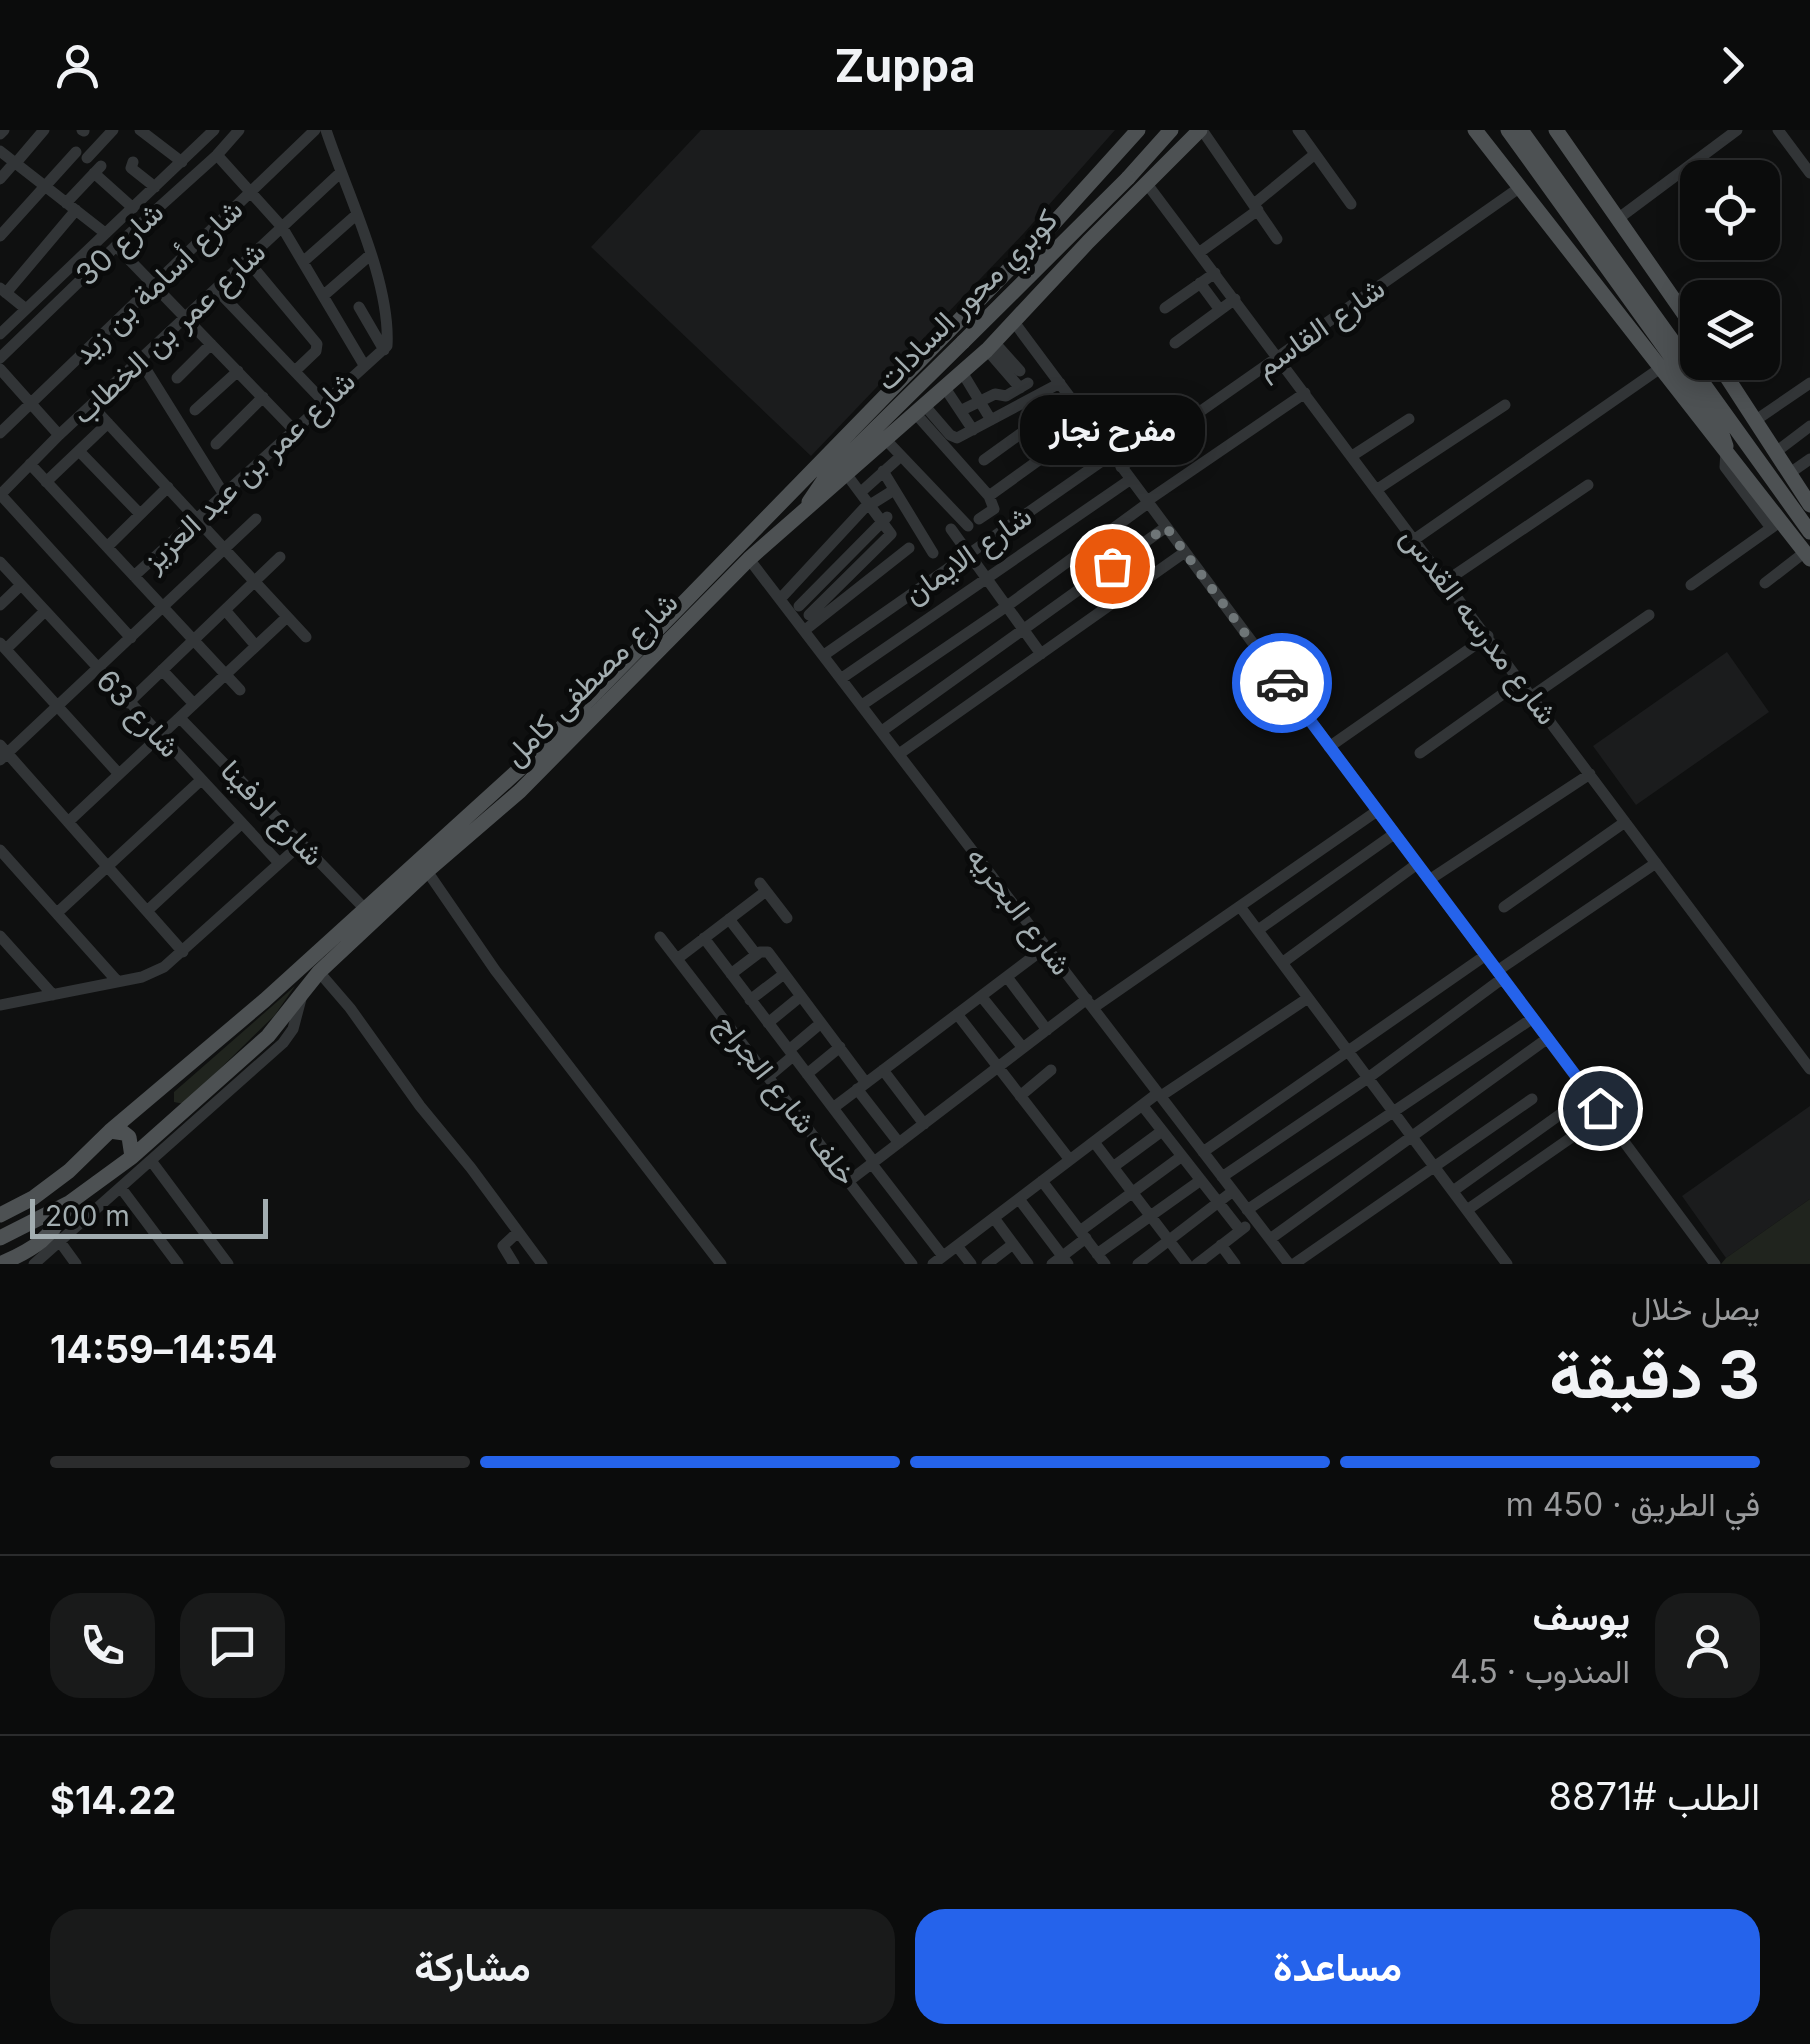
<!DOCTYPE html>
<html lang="ar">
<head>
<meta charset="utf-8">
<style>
  :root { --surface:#0b0c0c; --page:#191a1a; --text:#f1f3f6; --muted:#9a9b9d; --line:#2b2c2d; --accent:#2563eb }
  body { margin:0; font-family:Inter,Vazirmatn,sans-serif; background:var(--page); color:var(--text); direction:rtl; height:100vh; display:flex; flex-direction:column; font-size:38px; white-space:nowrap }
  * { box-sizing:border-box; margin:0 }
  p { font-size:32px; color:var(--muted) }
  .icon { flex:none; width:55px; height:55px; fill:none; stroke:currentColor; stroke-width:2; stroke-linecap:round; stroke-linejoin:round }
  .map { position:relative; height:1134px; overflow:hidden; direction:ltr }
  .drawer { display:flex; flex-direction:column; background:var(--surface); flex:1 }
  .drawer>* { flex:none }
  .buttons { position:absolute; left:1680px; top:30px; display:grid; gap:20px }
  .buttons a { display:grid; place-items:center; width:100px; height:100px; border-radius:20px; background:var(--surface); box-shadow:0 5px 25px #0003,0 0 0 2px var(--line); font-size:50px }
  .scale { position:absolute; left:30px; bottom:25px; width:238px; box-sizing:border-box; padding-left:10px; border:5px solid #a2adb0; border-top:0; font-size:28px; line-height:35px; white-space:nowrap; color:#a2adb0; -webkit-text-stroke:8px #0a0b0b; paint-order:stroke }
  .pin { position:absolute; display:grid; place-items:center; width:85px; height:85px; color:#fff; margin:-42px; border:5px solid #fff; border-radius:50%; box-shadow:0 2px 10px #0007 }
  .courier { position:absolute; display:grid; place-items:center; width:100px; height:100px; margin:-50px; border:8px solid #2563eb; border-radius:50%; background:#fff; color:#222; box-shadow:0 2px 12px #0007 }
  .bubble { position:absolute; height:70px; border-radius:30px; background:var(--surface); box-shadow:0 5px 25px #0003,0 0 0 2px var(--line); font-size:32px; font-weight:700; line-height:70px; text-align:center; direction:rtl }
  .headline em { font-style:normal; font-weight:700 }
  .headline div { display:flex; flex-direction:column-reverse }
  .headline { display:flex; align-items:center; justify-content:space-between; height:170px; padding:0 50px }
  h1 { font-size:65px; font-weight:700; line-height:75px }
  .bar { display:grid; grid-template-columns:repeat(4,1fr); gap:15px 10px; align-content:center; height:120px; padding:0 50px }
  .bar i { height:12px; border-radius:8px; background:var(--line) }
  .bar .on { background:var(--accent) }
  .bar p { grid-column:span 4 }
  .line { display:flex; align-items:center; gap:25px; padding:0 50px; border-top:2px solid var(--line) }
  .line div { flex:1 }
  .round { display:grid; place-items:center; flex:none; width:105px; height:105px; border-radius:30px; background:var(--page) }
  .action { display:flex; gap:20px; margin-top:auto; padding:20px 50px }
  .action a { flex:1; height:115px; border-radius:30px; background:var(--accent); color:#fff; font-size:40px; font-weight:700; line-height:115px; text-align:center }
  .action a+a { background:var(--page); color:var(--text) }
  header { display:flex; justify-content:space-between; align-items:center; height:130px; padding:0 50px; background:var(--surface); font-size:45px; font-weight:700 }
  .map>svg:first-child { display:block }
  .built { fill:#1b1c1d }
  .green { fill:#20241e }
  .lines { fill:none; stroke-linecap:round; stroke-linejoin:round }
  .minor { stroke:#323537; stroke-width:11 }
  .major { stroke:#4d5153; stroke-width:15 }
  .major-bridge { stroke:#4d5153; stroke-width:15 }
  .done { stroke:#6f7678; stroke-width:10; stroke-dasharray:0 18 }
  .route { stroke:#2563eb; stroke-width:12 }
  .labels { text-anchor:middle; stroke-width:10; stroke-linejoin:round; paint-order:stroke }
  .street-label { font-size:30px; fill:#a2adb0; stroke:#0a0b0b }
</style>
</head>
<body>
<header><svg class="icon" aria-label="forward" viewBox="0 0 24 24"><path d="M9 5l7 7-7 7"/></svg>Zuppa<svg class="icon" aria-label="person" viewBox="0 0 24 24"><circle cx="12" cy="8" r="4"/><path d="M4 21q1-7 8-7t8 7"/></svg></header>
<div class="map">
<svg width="1810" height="1134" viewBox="0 0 1810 1134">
  <rect width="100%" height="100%" fill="#0f1010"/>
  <!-- built -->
  <path class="built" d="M701,0H1115L1024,103L811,326L591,117Z
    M1727,522L1769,582L1636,675L1593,616Z
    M1810,976V1069L1726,1128L1682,1066Z"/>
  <!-- green -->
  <path class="green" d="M295,856L274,886L184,974L174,972V962Z
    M1810,1069V1134H1721L1726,1128Z"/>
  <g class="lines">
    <!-- minor -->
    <path class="minor" d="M82,0L84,1
      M140,0L182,32
      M1202,0L1277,109
      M1298,0L1351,74
      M1778,0L1810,43
      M0,4L4,0
      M0,21L105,103
      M217,25L282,97L364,235
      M87,28L113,0
      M133,32L131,38L155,57
      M15,34L44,0
      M94,43L133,78
      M0,49L14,33
      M1147,54L1810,939
      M66,73L101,36
      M1254,74L1315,24
      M1619,88L1737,0
      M0,106L76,22
      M116,116L293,299
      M1200,122L1258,80
      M247,130L317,214L316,221L295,241
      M304,131L356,85
      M1200,153L1220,180
      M0,158L26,179
      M216,159L323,271
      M6,163L76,80
      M323,166L370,125
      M359,177L384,220
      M1165,178L1215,143
      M1014,192L1715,1134
      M0,204L214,0
      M994,212L1020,241
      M1175,213L1235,169
      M987,220L1020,258
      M0,228L116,116L217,25L239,0
      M140,230L223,363
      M0,239L59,305
      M962,242L991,290
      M177,248L211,214
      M945,258L973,300
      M91,275L306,507
      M925,276L950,305L957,308L1060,253
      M195,280L238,241
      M962,280L995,264L1006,266L1028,253
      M916,284L989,366L1089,294
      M1756,290L1810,253
      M0,303L315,0
      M887,311L968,396
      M216,314L263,267
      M79,321L140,384
      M1726,321L1725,337L1771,398
      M1776,322L1810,296
      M1352,326L1409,289
      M984,330L1070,268
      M30,334L240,560
      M1121,337L1519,58
      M883,341L933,423
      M1790,343L1810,329
      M46,352L108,293
      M1376,360L1505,275
      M861,362L901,326
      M0,364L131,508
      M0,365L59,305L340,43
      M1147,371L1305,263
      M870,375L894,360
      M979,389L994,379L989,366
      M951,399L1041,524
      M1415,409L1659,239
      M107,417L168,357
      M749,429L1289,1134
      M0,432L279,733
      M134,446L387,216C391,151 346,61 326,0
      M1446,451L1588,355
      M1765,453L1805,422
      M1691,455L1781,391
      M781,468L869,373
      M0,475L21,455
      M799,476L887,387
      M225,480L256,516
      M809,485L891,404L847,345
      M805,500L909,418
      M0,513L119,644
      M6,519L45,481
      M824,525L1112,324
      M162,540L194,574
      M842,548L1131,349
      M1532,566L1649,485
      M128,573L280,427
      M862,575L1007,476L1148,373
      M180,588L364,778
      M882,601L1166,397
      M0,615L183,822
      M1329,617L1488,506
      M1420,623L1521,551
      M899,624L1185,422
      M0,630L256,389
      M68,692L287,487
      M0,720L118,852
      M427,741L495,840L721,1134
      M1429,750L1590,644
      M760,753L787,788
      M1504,777L1625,692
      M1241,778L1507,1134
      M147,781L241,694
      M57,783L201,650
      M729,789L756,824
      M1258,800L1394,704
      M0,806L53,865
      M660,807L912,1134
      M704,808L874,1032
      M677,829L766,761
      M1282,833L1417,734
      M1497,841L1656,733
      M319,842L350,878L420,976L471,1038L542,1134
      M731,844L760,822H768L866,953
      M1007,847L1047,900
      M981,866L1023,918
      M750,870L784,844
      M0,875L142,847L164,837L302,713
      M1093,878L1377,681
      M957,884L1070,1030
      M768,893L801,866
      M789,920L821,893
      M883,940L924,994
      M807,944L840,917
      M768,947L793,926
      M857,959L899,1013
      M1020,966L1051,940
      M1161,966L1308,868
      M1142,975L1240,1100
      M833,978L1046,817
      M1094,1012L1187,1134
      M1203,1022L1486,825
      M152,1032L228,1134
      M872,1034L943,1126
      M1113,1037L1162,1001
      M1222,1047L1368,948L1503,848
      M849,1051L1087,869
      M1042,1051L1105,1134
      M121,1058L178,1134
      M1453,1061L1590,963
      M1019,1069L1068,1134
      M1247,1080L1533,888
      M1467,1080L1605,984
      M994,1088L1028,1134
      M1080,1101L1182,1026
      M55,1105L76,1134
      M1270,1109L1548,908
      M1221,1115L1235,1134
      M957,1116L971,1134
      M1097,1124L1201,1050
      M34,1134L283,913L293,899L302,865
      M514,1134L503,1116L518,1102
      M933,1134L1158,963
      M987,1134L1013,1114
      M1052,1134L1086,1108
      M1138,1134L1233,1061
      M1197,1134L1245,1097
      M1294,1134L1532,969"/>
    <!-- major -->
    <path class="major" d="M1475,0L1810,429
      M1508,0L1718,292L1726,316
      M1521,0L1810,402
      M1556,0L1698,204
      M1128,48L1171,0
      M1717,232L1810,375
      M809,372L826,347L963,212
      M110,1001L124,1003L129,1007L132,1027
      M0,1085L33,1068L69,1041L110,1001L265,870L535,625L1054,93L1138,0
      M0,1108L69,1073L132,1027L268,906L319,842L427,741L520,661L749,429L987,220L1088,112L1200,0
      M0,1134C35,1119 52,1108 69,1073"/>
    <!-- major-bridge -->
    <path class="major-bridge" d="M963,212L1128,48"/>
  </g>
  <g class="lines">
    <!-- done -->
    <path class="done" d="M1112,436L1166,397L1282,553"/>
    <!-- route -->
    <path class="route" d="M1282,553L1600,978"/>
  </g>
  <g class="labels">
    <!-- street labels -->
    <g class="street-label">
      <text transform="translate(120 114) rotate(-43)" y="10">شارع 30</text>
      <text transform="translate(158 152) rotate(-44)" y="10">شارع أسامة بن زيد</text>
      <text transform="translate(967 170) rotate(-45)" y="10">كوبري محور السادات</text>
      <text transform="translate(1320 198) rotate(-35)" y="10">شارع القاسم</text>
      <text transform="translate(169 203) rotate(-43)" y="10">شارع عمر بن الخطاب</text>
      <text transform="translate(249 341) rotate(-43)" y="10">شارع عمر بن عبد العزيز</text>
      <text transform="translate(968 425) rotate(-35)" y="10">شارع الايمان</text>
      <text transform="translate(1479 496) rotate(53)" y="10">شارع مدرسه القدس</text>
      <text transform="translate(591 549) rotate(-45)" y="10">شارع مصطفى كامل</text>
      <text transform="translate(138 584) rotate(47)" y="10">شارع 63</text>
      <text transform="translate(272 683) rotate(46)" y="10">شارع ادفينا</text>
      <text transform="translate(1019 781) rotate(53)" y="10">شارع البحريه</text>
      <text transform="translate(786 970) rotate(52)" y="10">خلف شارع الجراج</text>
    </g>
  </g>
</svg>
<div class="buttons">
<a><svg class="icon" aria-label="locate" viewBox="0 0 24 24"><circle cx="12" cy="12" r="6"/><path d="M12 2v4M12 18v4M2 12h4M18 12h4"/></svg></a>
<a><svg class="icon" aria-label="layers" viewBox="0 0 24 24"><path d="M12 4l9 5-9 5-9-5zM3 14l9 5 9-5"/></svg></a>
</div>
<div class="scale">200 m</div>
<div class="pin" style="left:1112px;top:436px;background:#ea580c"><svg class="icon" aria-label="bag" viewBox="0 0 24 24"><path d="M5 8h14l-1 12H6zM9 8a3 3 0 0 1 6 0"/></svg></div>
<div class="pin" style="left:1600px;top:978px;background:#1f2937"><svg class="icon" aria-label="home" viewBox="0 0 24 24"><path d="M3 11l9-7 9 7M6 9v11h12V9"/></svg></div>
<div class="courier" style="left:1282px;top:553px"><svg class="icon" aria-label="car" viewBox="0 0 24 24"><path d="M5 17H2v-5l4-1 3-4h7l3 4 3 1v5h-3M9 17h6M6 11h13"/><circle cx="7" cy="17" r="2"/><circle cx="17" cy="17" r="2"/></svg></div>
<div class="bubble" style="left:1020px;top:265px;width:185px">مفرح نجار</div>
</div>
<section class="drawer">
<div class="headline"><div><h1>3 دقيقة</h1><p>يصل خلال</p></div><em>14:54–14:59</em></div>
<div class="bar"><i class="on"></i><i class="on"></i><i class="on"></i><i></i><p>في الطريق · 450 m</p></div>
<div class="line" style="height:180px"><a class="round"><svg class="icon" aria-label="person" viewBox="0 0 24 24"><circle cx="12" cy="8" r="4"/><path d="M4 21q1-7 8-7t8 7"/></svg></a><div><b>يوسف</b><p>المندوب · 4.5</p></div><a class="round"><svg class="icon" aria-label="chat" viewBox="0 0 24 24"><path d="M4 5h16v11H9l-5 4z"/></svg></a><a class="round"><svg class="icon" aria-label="phone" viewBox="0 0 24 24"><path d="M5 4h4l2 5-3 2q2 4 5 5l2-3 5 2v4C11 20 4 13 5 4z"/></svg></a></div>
<div class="line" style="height:130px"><div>الطلب #8871</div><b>$14.22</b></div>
<div class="action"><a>مساعدة</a><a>مشاركة</a></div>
</section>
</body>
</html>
